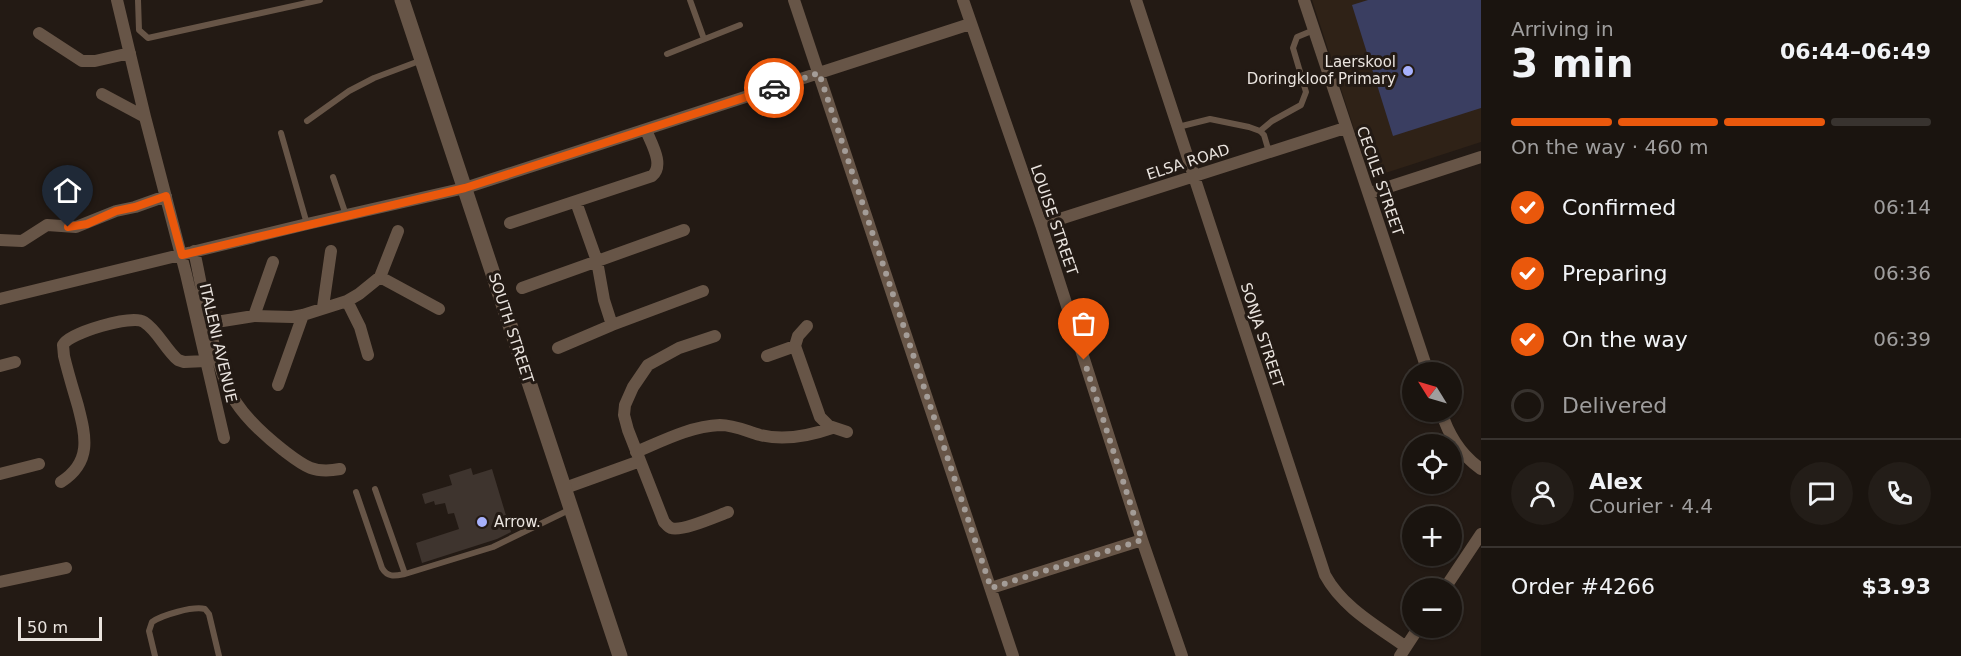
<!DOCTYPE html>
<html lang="en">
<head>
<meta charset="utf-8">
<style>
  :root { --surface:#1a140f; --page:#231d18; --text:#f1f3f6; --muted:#9f9e9e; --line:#38332f; --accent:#ea580c }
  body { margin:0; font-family:"DejaVu Sans",sans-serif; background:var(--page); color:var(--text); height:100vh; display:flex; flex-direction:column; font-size:22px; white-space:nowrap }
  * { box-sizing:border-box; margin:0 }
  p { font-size:20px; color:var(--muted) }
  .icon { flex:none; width:33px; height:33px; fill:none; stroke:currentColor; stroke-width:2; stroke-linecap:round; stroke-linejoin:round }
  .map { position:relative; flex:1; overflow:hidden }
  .details { display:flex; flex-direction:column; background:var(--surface); width:480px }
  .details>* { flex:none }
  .needle { width:39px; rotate:307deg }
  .buttons { position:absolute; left:1402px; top:362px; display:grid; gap:12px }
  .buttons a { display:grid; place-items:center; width:60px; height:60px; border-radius:50%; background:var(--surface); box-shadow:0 2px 4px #0004,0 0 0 2px var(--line); font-size:30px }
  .scale { position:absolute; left:18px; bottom:15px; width:84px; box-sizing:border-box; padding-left:6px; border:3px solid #eae4df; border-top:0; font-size:16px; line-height:21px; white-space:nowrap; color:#eae4df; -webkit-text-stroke:4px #231a14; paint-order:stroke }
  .pin { position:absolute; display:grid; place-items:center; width:51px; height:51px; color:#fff; margin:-62px -26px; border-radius:50% 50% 50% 0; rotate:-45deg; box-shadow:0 0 6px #0007 }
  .pin .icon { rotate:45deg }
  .courier { position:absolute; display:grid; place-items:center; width:60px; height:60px; margin:-30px; border:4px solid #ea580c; border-radius:50%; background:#fff; color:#222; box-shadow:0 2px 8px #0007 }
  .headline em { font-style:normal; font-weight:700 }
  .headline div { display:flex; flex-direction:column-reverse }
  .headline { display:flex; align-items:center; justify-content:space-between; height:102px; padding:0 30px }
  h1 { font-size:39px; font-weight:700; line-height:45px }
  .bar { display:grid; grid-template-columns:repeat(4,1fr); gap:9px 6px; align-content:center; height:72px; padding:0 30px }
  .bar i { height:8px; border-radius:4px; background:var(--line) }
  .bar .active { background:var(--accent) }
  .bar p { grid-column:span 4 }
  .line { display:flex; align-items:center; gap:15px; padding:0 30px; border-top:2px solid var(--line) }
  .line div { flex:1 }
  .round { display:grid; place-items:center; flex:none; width:63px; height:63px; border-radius:32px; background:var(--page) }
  ol { padding:0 30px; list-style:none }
  li { display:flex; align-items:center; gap:18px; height:66px }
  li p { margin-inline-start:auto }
  li .icon { padding:6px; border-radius:50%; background:var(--accent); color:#fff; stroke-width:4 }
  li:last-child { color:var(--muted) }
  li i { width:33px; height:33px; border:3px solid var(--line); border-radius:50% }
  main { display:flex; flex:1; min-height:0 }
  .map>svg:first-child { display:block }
  .built { fill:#2f2217 }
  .green { fill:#3a3e61 }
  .building { fill:#3e342e }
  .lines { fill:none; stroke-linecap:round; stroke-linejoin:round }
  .service { stroke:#675547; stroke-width:6 }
  .minor { stroke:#675547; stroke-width:12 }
  .tertiary { stroke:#675547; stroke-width:15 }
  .done { stroke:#a49d98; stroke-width:6; stroke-dasharray:0 10.8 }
  .route { stroke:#ea580c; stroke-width:8 }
  .poi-dot { fill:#a7b1fc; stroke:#231a14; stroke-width:2 }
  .labels { text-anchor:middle; stroke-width:6; stroke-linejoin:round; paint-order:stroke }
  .poi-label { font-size:15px; fill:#eae4df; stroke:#231a14; text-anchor:end }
  .street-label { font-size:15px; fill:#eae4df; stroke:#231a14 }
</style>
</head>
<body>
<main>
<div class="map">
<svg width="1481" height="656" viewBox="0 0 1481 656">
  <rect width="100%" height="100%" fill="#231a14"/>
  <!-- built -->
  <path class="built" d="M1312,0H1481V142L1370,178Z"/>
  <!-- green -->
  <path class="green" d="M1368,0H1481V108L1393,136L1352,5Z"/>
  <!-- building -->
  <path class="building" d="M471,468L473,475L492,469L511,532L497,539L422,563L416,543L459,529L454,513L448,514L445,503L435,505L434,501L425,504L422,494L452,485L449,475Z"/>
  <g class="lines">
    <!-- service -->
    <path class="service" d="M138,0L139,30L148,38L320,0
      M690,0L704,39
      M667,54L740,25
      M307,121L349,91L374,78L422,60
      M1178,127L1210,119L1249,127L1260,131L1264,135L1269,152
      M1260,131L1272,121L1301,105L1306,92L1293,48L1297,37L1314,30
      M281,133L307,224
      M333,177L346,215
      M375,489L405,574
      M356,492L382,568C388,578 395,576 405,574L493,547L571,509
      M155,656L149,631L152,622C162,615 193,606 205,609L209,614L219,656"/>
    <!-- minor -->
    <path class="minor" d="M117,0L145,117L186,274L224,438
      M794,0L1013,656
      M963,0L1041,225L1142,540L1182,656
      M1136,0L1325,575C1343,608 1377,626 1406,647
      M1304,0L1428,372
      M39,33L82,61H95L130,53
      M102,94L145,117
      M1370,193L1481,157
      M576,202L597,261L604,300L612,325
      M510,223L652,176C665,165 651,143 646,130
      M1041,225L1345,128
      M0,240L22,241L47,225L76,227L116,211L135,207L166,196
      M194,251C204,294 213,366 235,401C248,421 265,436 283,450C304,466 313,474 340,469
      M380,277L398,231
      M522,288L684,230
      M0,299L307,224L465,188L970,24
      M347,301L360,327L368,355
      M323,307L331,251
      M254,316L273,262
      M210,323L254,316L292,317L303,315L347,301L359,294L380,277L439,309
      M807,326L798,336L795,346L820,417L829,426L847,432
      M715,336L679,348L648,365L633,387L625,405L624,415L628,430L664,522C666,524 668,527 671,528C681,532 717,516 728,512
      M558,348L612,325L703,291
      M767,356L795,346
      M0,366L15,362
      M278,385L303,315
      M1441,411C1448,434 1461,455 1481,469
      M636,452C662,441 691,426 720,425C734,425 746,431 760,435C784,441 809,436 832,428
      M0,474L39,464
      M61,482C92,462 86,437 78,406C73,389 68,373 64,356L63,345C69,333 132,314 144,322C158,331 165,349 178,360L184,362L206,361
      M565,488L640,461
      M0,582L66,568
      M991,588L1142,540
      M1445,588L1481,534
      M1400,656L1419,627"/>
    <!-- tertiary -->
    <path class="tertiary" d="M402,0L620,656"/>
  </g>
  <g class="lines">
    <!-- done -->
    <path class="done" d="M774,88L819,73L991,588L1142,540L1084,360"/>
    <!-- route -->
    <path class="route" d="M68,227L87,224L116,211L135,207L166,196L182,255L465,188L774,88"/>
  </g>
  <!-- markers -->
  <g class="poi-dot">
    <circle cx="1408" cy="71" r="6"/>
    <circle cx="482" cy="522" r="6"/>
  </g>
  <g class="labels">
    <!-- poi labels -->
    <g class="poi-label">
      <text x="1396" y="67">Laerskool<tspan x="1396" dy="17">Doringkloof Primary</tspan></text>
      <text x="494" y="527" text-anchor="start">Arrow.</text>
    </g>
    <!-- street labels -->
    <g class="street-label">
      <text transform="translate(1188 162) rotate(-18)" y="5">ELSA ROAD</text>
      <text transform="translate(1380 181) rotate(71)" y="5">CECILE STREET</text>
      <text transform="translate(1054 220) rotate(71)" y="5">LOUISE STREET</text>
      <text transform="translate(511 328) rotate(72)" y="5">SOUTH STREET</text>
      <text transform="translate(1262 335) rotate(72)" y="5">SONJA STREET</text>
      <text transform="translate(218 343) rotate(77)" y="5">ITALENI AVENUE</text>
    </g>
  </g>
</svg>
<div class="buttons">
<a><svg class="needle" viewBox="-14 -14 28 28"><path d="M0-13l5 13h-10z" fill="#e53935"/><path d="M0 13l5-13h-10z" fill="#9f9e9e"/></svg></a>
<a><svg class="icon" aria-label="locate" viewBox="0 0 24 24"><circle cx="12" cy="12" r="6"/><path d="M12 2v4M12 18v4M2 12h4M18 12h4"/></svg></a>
<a>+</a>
<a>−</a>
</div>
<div class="scale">50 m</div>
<div class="pin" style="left:1084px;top:360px;background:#ea580c"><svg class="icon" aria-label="bag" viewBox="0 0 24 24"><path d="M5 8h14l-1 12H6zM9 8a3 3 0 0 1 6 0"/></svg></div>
<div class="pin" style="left:68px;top:227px;background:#1f2937"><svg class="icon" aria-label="home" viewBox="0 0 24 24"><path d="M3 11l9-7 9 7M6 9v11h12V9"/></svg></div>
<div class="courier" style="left:774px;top:88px"><svg class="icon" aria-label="car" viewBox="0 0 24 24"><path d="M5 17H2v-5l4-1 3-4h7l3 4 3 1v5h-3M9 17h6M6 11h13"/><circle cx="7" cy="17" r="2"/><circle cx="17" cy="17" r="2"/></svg></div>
</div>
<section class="details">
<div class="headline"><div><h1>3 min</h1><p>Arriving in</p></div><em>06:44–06:49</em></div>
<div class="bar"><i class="active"></i><i class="active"></i><i class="active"></i><i></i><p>On the way · 460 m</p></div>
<ol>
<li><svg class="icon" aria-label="check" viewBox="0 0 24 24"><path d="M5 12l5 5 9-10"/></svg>Confirmed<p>06:14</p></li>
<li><svg class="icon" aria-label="check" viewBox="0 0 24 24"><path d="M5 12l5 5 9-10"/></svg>Preparing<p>06:36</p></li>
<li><svg class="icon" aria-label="check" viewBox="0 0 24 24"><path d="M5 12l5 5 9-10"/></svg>On the way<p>06:39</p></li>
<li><i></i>Delivered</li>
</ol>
<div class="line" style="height:108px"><a class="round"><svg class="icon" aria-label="person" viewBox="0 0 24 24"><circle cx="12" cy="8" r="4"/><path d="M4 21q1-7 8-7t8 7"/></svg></a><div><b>Alex</b><p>Courier · 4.4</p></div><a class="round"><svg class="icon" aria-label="chat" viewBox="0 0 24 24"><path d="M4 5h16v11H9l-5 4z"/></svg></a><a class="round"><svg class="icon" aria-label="phone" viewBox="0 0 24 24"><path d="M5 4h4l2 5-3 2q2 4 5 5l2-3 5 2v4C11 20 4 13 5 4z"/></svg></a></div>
<div class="line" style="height:78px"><div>Order #4266</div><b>$3.93</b></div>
</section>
</main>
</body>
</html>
